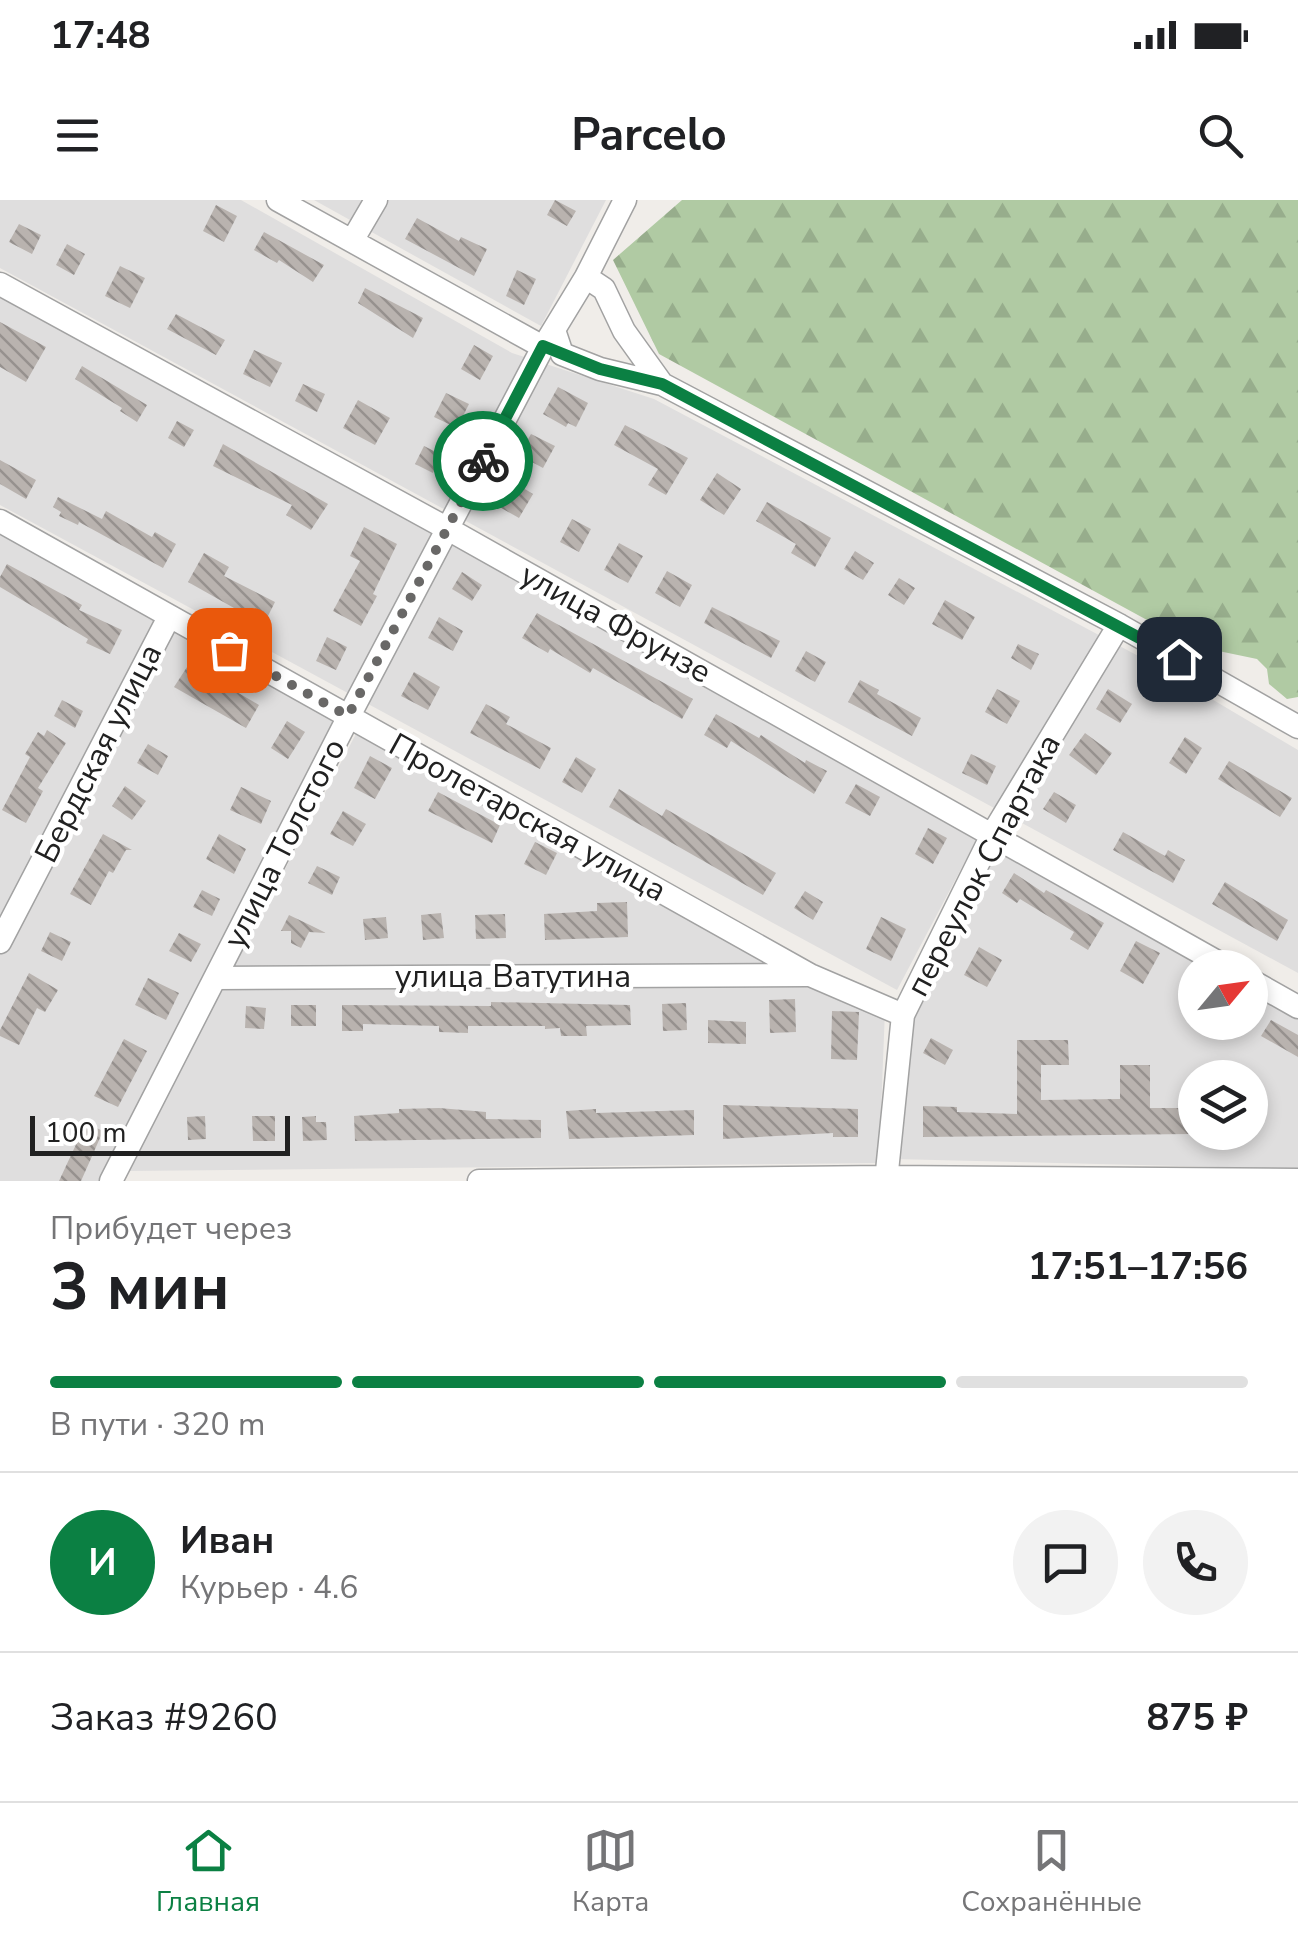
<!DOCTYPE html>
<html lang="ru">
<head>
<meta charset="utf-8">
<style>
  :root { --surface:#fff; --page:#f2f2f2; --text:#202124; --muted:#757577; --line:#e0e0e0; --accent:#0b8043 }
  body { margin:0; font-family:"Nunito Sans",sans-serif; background:var(--page); color:var(--text); height:100vh; display:flex; flex-direction:column; font-size:38px; white-space:nowrap }
  * { box-sizing:border-box; margin:0 }
  p { font-size:32px; color:var(--muted) }
  .icon { flex:none; width:55px; height:55px; fill:none; stroke:currentColor; stroke-width:2; stroke-linecap:round; stroke-linejoin:round }
  .map { position:relative; height:981px; overflow:hidden }
  .details { display:flex; flex-direction:column; background:var(--surface); flex:1 }
  .details>* { flex:none }
  .needle { width:65px; rotate:61deg }
  .fabs { position:absolute; left:1178px; top:750px; display:grid; gap:20px }
  .fabs a { display:grid; place-items:center; width:90px; height:90px; border-radius:50%; background:var(--surface); box-shadow:0 5px 15px #0003; font-size:50px }
  .scale { position:absolute; left:30px; bottom:25px; width:260px; box-sizing:border-box; padding-left:10px; border:5px solid #212121; border-top:0; font-size:28px; line-height:35px; white-space:nowrap; color:#212121; -webkit-text-stroke:8px #fff; paint-order:stroke }
  .pin { position:absolute; display:grid; place-items:center; width:85px; height:85px; color:#fff; margin:-42px; border-radius:20px; box-shadow:0 5px 15px #0006 }
  .courier { position:absolute; display:grid; place-items:center; width:100px; height:100px; margin:-50px; border:8px solid #0b8043; border-radius:50%; background:#fff; color:#222; box-shadow:0 2px 12px #0007 }
  .summary em { font-style:normal; font-weight:700 }
  .summary div { display:flex; flex-direction:column-reverse }
  .summary { display:flex; align-items:center; justify-content:space-between; height:170px; padding:0 50px }
  h1 { font-size:65px; font-weight:700; line-height:75px }
  .bar { display:grid; grid-template-columns:repeat(4,1fr); gap:15px 10px; align-content:center; height:120px; padding:0 50px }
  .bar i { height:12px; border-radius:8px; background:var(--line) }
  .bar .selected { background:var(--accent) }
  .bar p { grid-column:span 4 }
  .line { display:flex; align-items:center; gap:25px; padding:0 50px; border-top:2px solid var(--line) }
  .line div { flex:1 }
  .round { display:grid; place-items:center; flex:none; width:105px; height:105px; border-radius:52px; background:var(--page) }
  .status { display:flex; justify-content:space-between; align-items:center; height:70px; padding:0 50px; background:var(--surface); direction:ltr }
  .status svg { height:28px; fill:currentColor }
  header { display:flex; justify-content:space-between; align-items:center; height:130px; padding:0 50px; background:var(--surface); font-size:45px; font-weight:700 }
  .dock { display:flex; justify-content:space-around; align-items:center; height:140px; border-top:2px solid var(--line); background:var(--surface); font-size:28px; color:var(--muted) }
  .dock a { display:grid; justify-items:center; gap:5px }
  .dock .selected { color:var(--accent) }
  .map>svg:first-child { display:block }
  .residential { fill:#dfdede; fill-rule:evenodd }
  .forest { fill:url(#forest-firs) }
  .building { fill:url(#building-back-hatch) }
  .lines { fill:none; stroke-linecap:round; stroke-linejoin:round }
  .minor-casing { stroke:#a2a2a2; stroke-width:25 }
  .minor { stroke:#fff; stroke-width:22 }
  .done { stroke:#696867; stroke-width:10; stroke-dasharray:0 18 }
  .route { stroke:#0b8043; stroke-width:12 }
  .labels { text-anchor:middle; stroke-width:9; stroke-linejoin:round; paint-order:stroke }
  .street-label { font-size:32px; fill:#212121; stroke:#fff }
</style>
</head>
<body>
<div class="status"><b>17:48</b><svg viewBox="0 0 49 12"><path d="M0 12V9h3v3zM5 12V6h3v6zM10 12V3h3v9zM15 12V0h3v12zM26 1h20v11H26zM47 4h2v5h-2z"/></svg></div>
<header><svg class="icon" aria-label="menu" viewBox="0 0 24 24"><path d="M4 6h16M4 12h16M4 18h16"/></svg>Parcelo<svg class="icon" aria-label="search" viewBox="0 0 24 24"><circle cx="10" cy="10" r="6"/><path d="M15 15l6 6"/></svg></header>
<div class="map">
<svg width="1298" height="981" viewBox="0 0 1298 981">
  <defs>
    <pattern id="forest-firs" width="22" height="20" patternUnits="userSpaceOnUse" patternTransform="scale(2.5)"><rect width="22" height="20" fill="#b0caa3"/><path d="M5 1l3.5 6h-7zM16 11l3.5 6h-7z" fill="#97ad8c"/></pattern>
    <pattern id="building-back-hatch" width="6" height="6" patternUnits="userSpaceOnUse" patternTransform="scale(2.5)"><rect width="6" height="6" fill="#b9b3af"/><path d="M-1 5l2 2M0 0l6 6M5-1l2 2" fill="none" stroke="#96918e"/></pattern>
  </defs>
  <rect width="100%" height="100%" fill="#f0ede9"/>
  <!-- residential -->
  <path class="residential" d="M0,0H241L512,153L654,199L1144,459L1298,550V773L0,68Z
    M314,0H606L541,126Z
    M0,93L978,637L897,790L0,305Z
    M0,332L340,519L106,981H0Z
    M359,528L885,810L879,963L127,971Z
    M999,645L1214,767L1195,768V822H1250V788L1298,815V969L894,959L911,821ZM1195,878H1250V932H1195Z"/>
  <!-- forest -->
  <path class="forest" d="M682,0H1298V497L1287,499L1269,484L1267,469L1257,459L1209,449L1147,420L659,154L613,60Z"/>
  <!-- building -->
  <path class="building" d="M555,0L576,11L567,26L547,15Z
    M216,5L237,16L224,42L203,31Z
    M417,18L459,41L461,37L487,49L474,76L405,39Z
    M19,24L41,35L32,54L9,42Z
    M264,32L324,65L313,82L279,60L277,63L254,50Z
    M67,44L85,54L74,75L56,65Z
    M120,66L145,78L130,108L105,96Z
    M517,70L536,79L524,105L506,96Z
    M365,88L423,118L413,138L358,103Z
    M176,114L225,140L216,155L167,129Z
    M0,122L46,147L26,182L0,167Z
    M474,145L493,156L480,180L461,169Z
    M254,150L282,163L270,187L243,174Z
    M82,166L147,205L137,222L120,211L122,208L75,179Z
    M303,184L325,194L317,212L295,201Z
    M558,187L588,203L576,227L568,223L566,227L543,214Z
    M446,193L469,204L457,228L434,217Z
    M358,200L390,218L375,245L343,228Z
    M177,221L194,230L184,247L168,238Z
    M625,225L688,258L666,295L648,285L658,269L614,245Z
    M531,234L555,246L543,268L519,255Z
    M223,244L328,304L311,330L286,315L292,305L213,266Z
    M424,246L442,255L433,273L415,264Z
    M0,260L36,280L26,299L0,284Z
    M717,273L741,289L724,315L700,300Z
    M510,280L533,294L519,318L496,305Z
    M58,297L102,319L106,311L152,337L155,332L176,344L163,368L79,322L78,325L59,316L61,312L53,307Z
    M767,302L831,338L815,367L791,353L796,344L756,321Z
    M572,319L591,329L579,352L560,342Z
    M364,327L397,344L373,394L377,396L361,426L333,411L360,361L350,356Z
    M619,343L643,356L628,383L604,370Z
    M855,351L874,363L863,380L844,369Z
    M204,353L229,367L224,376L275,402L261,430L231,414L234,408L188,382Z
    M7,364L82,405L79,410L122,430L110,454L86,443L88,439L0,387V377Z
    M667,371L692,385L680,407L655,393Z
    M462,372L482,385L472,401L452,389Z
    M899,378L915,388L904,405L888,395Z
    M945,400L975,417L962,440L932,424Z
    M712,407L780,441L771,458L704,423Z
    M537,413L693,499L682,519L593,468L590,473L550,449L548,453L522,438Z
    M439,417L463,431L453,451L428,438Z
    M327,437L347,447L336,470L316,461Z
    M1018,444L1039,454L1031,470L1011,458Z
    M806,451L826,462L815,482L795,471Z
    M189,464L259,505L246,528L174,487Z
    M414,472L440,487L428,510L401,496Z
    M860,480L879,490L877,494L921,518L912,536L848,502Z
    M997,489L1020,501L1007,524L985,512Z
    M1108,489L1132,504L1120,523L1096,509Z
    M62,500L83,511L75,528L54,516Z
    M486,504L510,517L506,524L551,548L540,569L470,533Z
    M716,514L759,538L761,535L805,563L806,560L827,571L814,594L731,541L727,548L704,535Z
    M287,521L305,532L288,559L271,548Z
    M47,530L66,543L38,588L43,591L26,623L2,610L30,557L25,554L38,532L44,536Z
    M1085,533L1112,553L1096,575L1069,555Z
    M1185,537L1202,548L1186,574L1169,563Z
    M148,544L168,556L158,575L137,563Z
    M971,554L996,566L987,585L962,573Z
    M370,556L392,568L375,599L354,588Z
    M576,557L596,569L582,593L562,582Z
    M1229,561L1292,598L1280,617L1218,579Z
    M856,584L880,597L870,616L845,603Z
    M125,586L146,601L132,620L112,606Z
    M241,587L271,601L261,624L230,610Z
    M619,589L662,616L666,609L776,673L763,695L609,607Z
    M438,592L500,625L492,643L428,611Z
    M1054,592L1076,605L1066,623L1043,609Z
    M343,611L366,624L353,646L330,634Z
    M928,628L947,638L933,664L915,654Z
    M1123,632L1165,656L1168,650L1185,660L1173,683L1113,650Z
    M103,634L132,650H126L113,673L109,671L91,705L70,694Z
    M219,634L246,649L234,674L206,659Z
    M535,642L557,653L546,675L524,664Z
    M317,666L340,677L332,695L308,683Z
    M1014,673L1044,693L1046,690L1104,723L1088,750L1070,739L1074,732L1020,699L1017,703L1002,693Z
    M1225,682L1288,720L1277,741L1212,704Z
    M202,690L220,699L212,716L193,707Z
    M805,691L823,702L813,720L794,708Z
    M627,702L628,737L545,740L544,714L597,711V703Z
    M441,713L444,738L423,740L421,715Z
    M505,714L506,738L476,739L475,715Z
    M289,715L312,726L326,733L309,732L301,748L291,743V731H281Z
    M386,717L388,738L365,740L363,719Z
    M881,717L906,729L891,761L866,749Z
    M50,732L71,742L62,761L41,751Z
    M179,733L201,744L191,762L169,751Z
    M1136,741L1160,753L1143,784L1120,771Z
    M979,747L1002,760L987,787L964,775Z
    M29,773L58,790L45,812L37,808L19,845L0,836V830Z
    M148,778L179,793L166,820L135,805Z
    M795,799L796,832L770,833L769,800Z
    M491,802L630,805L631,825L586,826L587,836H561L560,828L545,829V826H468V833L439,832V826L363,824V831H342V805L491,806Z
    M686,803L687,830L663,831L662,804Z
    M291,805H316V826H291Z
    M246,806L266,808L264,829L245,828Z
    M832,811L859,812L857,860L831,859Z
    M708,820L746,822V844L708,843Z
    M1271,820L1298,835V857L1261,836Z
    M931,838L953,850L945,865L923,853Z
    M124,839L147,851L118,907L94,896Z
    M1017,840H1068L1069,865H1041V900L1120,899V865H1150V908H1191V934L923,937V906L957,907V912L1017,914Z
    M723,905L858,909V937H833V933L723,939Z
    M439,908L486,912V919L541,920V938L355,941L354,916L399,913V909Z
    M596,909V913L694,910V935L569,939L566,911Z
    M205,916L206,939L188,940L187,917Z
    M252,916H275V941H253Z
    M316,916V922H326L327,940L303,941L302,917Z
    M86,923L103,931L89,963L81,981H59Z"/>
  <g class="lines">
    <!-- minor casing -->
    <g class="minor-casing">
      <path id="minor" d="M352,41L376,0
        M586,77L604,89L624,131L662,184
        M0,84L448,329L1228,768
        M554,130L562,154L600,169L662,184L1119,425L1298,527
        M547,141L586,77L625,0
        M0,321L810,775L903,815
        M0,742L169,417
        M216,778L807,775
        M1250,780L1298,807
        M111,981L349,516L543,147L278,0
        M479,981L886,977L1298,980
        M886,981L903,815L993,633L1119,425"/>
    </g>
    <!-- minor -->
    <use href="#minor" class="minor"/>
  </g>
  <g class="lines">
    <!-- done -->
    <path class="done" d="M229,450L348,516L483,261"/>
    <!-- route -->
    <path class="route" d="M483,261L543,146L600,169L662,184L1179,459"/>
  </g>
  <g class="labels">
    <!-- street labels -->
    <g class="street-label">
      <text transform="translate(616 423) rotate(29)" y="11">улица Фрунзе</text>
      <text transform="translate(98 553) rotate(-63)" y="11">Бердская улица</text>
      <text transform="translate(528 617) rotate(29)" y="11">Пролетарская улица</text>
      <text transform="translate(284 643) rotate(-63)" y="11">улица Толстого</text>
      <text transform="translate(983 665) rotate(-62)" y="11">переулок Спартака</text>
      <text x="513" y="787">улица Ватутина</text>
    </g>
  </g>
</svg>
<div class="fabs">
<a><svg class="needle" viewBox="-14 -14 28 28"><path d="M0-13l5 13h-10z" fill="#e53935"/><path d="M0 13l5-13h-10z" fill="#757577"/></svg></a>
<a><svg class="icon" aria-label="layers" viewBox="0 0 24 24"><path d="M12 4l9 5-9 5-9-5zM3 14l9 5 9-5"/></svg></a>
</div>
<div class="scale">100 m</div>
<div class="pin" style="left:229px;top:450px;background:#ea580c"><svg class="icon" aria-label="bag" viewBox="0 0 24 24"><path d="M5 8h14l-1 12H6zM9 8a3 3 0 0 1 6 0"/></svg></div>
<div class="pin" style="left:1179px;top:459px;background:#1f2937"><svg class="icon" aria-label="home" viewBox="0 0 24 24"><path d="M3 11l9-7 9 7M6 9v11h12V9"/></svg></div>
<div class="courier" style="left:483px;top:261px"><svg class="icon" aria-label="bike" viewBox="0 0 24 24"><circle cx="6" cy="16" r="4"/><circle cx="18" cy="16" r="4"/><path d="M6 16l4-8h5l3 8M10 8l3 8H6M13 5h3"/></svg></div>
</div>
<section class="details">
<div class="summary"><div><h1>3 мин</h1><p>Прибудет через</p></div><em>17:51–17:56</em></div>
<div class="bar"><i class="selected"></i><i class="selected"></i><i class="selected"></i><i></i><p>В пути · 320 m</p></div>
<div class="line" style="height:180px"><b class="round" style="background:var(--accent);color:#fff">И</b><div><b>Иван</b><p>Курьер · 4.6</p></div><a class="round"><svg class="icon" aria-label="chat" viewBox="0 0 24 24"><path d="M4 5h16v11H9l-5 4z"/></svg></a><a class="round"><svg class="icon" aria-label="phone" viewBox="0 0 24 24"><path d="M5 4h4l2 5-3 2q2 4 5 5l2-3 5 2v4C11 20 4 13 5 4z"/></svg></a></div>
<div class="line" style="height:130px"><div>Заказ #9260</div><b>875 ₽</b></div>
</section>
<nav class="dock">
<a class="selected"><svg class="icon" aria-label="home" viewBox="0 0 24 24"><path d="M3 11l9-7 9 7M6 9v11h12V9"/></svg>Главная</a>
<a><svg class="icon" aria-label="map" viewBox="0 0 24 24"><path d="M3 6l6-2 6 2 6-2v14l-6 2-6-2-6 2zM9 4v14M15 6v14"/></svg>Карта</a>
<a><svg class="icon" aria-label="saved" viewBox="0 0 24 24"><path d="M7 4h10v16l-5-4-5 4z"/></svg>Сохранённые</a>
</nav>
</body>
</html>
